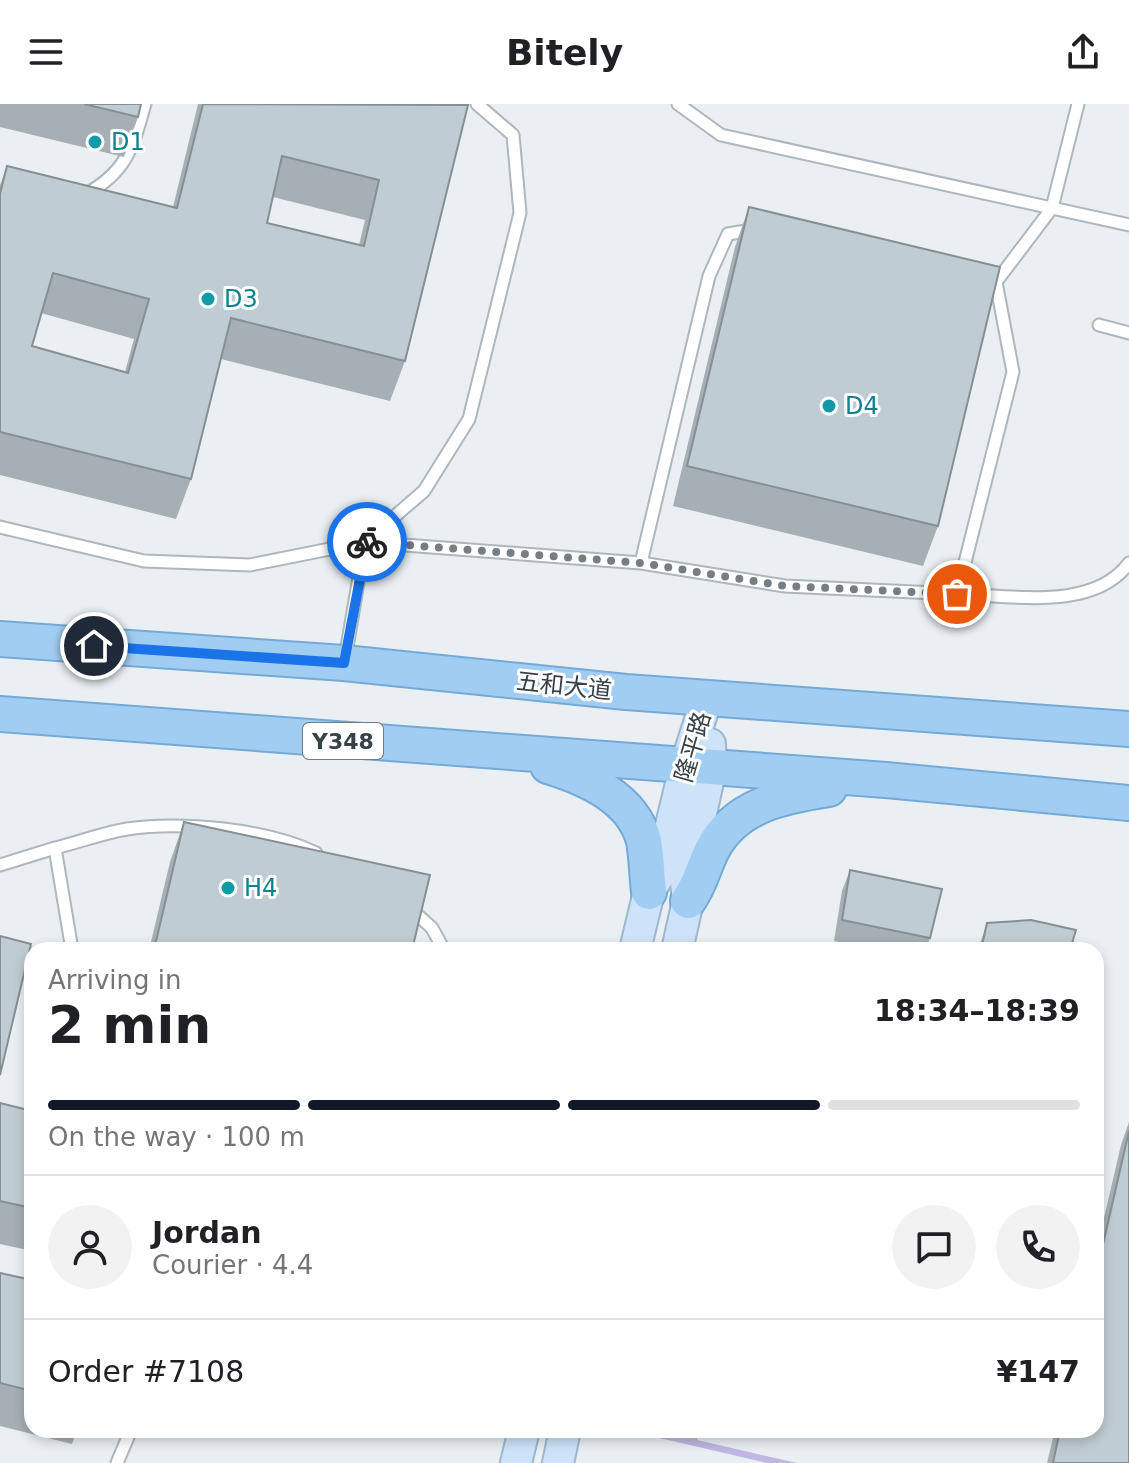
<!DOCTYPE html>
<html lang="en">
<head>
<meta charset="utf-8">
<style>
  :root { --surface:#fff; --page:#f2f2f2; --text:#202124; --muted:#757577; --line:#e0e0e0; --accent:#111827 }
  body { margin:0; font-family:"DejaVu Sans","Noto Sans SC",sans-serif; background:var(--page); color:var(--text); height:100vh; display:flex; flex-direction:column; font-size:30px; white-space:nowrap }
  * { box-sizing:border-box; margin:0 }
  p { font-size:26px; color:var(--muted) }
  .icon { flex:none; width:44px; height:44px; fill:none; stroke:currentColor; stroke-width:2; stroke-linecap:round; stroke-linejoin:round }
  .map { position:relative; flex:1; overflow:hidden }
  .panel { position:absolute; left:24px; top:838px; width:1080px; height:496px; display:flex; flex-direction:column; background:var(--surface); border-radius:24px; box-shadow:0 4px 12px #0003 }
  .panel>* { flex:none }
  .pin { position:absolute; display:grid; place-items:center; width:68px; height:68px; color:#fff; margin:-34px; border:4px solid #fff; border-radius:50%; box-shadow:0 2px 8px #0007 }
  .courier { position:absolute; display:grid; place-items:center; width:80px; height:80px; margin:-40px; border:6px solid #1a73e8; border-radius:50%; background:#fff; color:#222; box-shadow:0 2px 10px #0007 }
  .overview em { font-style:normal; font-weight:600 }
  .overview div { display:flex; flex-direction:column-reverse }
  .overview { display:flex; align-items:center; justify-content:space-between; height:136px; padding:0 24px }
  h1 { font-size:52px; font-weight:600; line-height:60px }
  .bar { display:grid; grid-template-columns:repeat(4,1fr); gap:12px 8px; align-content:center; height:96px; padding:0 24px }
  .bar i { height:10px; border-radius:6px; background:var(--line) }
  .bar .on { background:var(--accent) }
  .bar p { grid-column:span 4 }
  .line { display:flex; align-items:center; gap:20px; padding:0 24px; border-top:2px solid var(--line) }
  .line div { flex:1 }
  .round { display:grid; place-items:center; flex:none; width:84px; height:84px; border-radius:42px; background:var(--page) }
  header { display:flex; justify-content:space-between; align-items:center; height:104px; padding:0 24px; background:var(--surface); font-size:36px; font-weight:600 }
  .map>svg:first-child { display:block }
  .green { fill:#c0b7e2 }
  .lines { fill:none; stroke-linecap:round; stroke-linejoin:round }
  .lane-casing { stroke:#adb7bd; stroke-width:15 }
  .secondary-casing { stroke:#9eb7cd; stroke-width:34 }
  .primary-casing { stroke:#74aad6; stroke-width:38 }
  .lane { stroke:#fff; stroke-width:11 }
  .secondary { stroke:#cee3f9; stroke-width:30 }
  .primary { stroke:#a2cdf3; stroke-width:34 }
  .wall { fill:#a5afb5; fill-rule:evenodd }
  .building { fill:#c0ccd3; stroke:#868f94; stroke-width:2; fill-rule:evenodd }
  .done { stroke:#767e83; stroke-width:8; stroke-dasharray:0 14.4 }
  .route { stroke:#1a73e8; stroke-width:10 }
  .culture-dot { fill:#0f9aa8; stroke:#fff; stroke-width:3 }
  .labels { text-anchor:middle; stroke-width:6; stroke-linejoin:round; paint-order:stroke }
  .shield { fill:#fff; stroke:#747a7e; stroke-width:2 }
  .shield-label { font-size:22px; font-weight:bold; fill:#384146 }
  .culture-label { font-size:24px; fill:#0d838f; stroke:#fff; text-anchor:start }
  .street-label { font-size:24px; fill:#384146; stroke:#fff }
</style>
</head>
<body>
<header><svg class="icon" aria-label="menu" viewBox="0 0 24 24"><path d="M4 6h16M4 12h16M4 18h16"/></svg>Bitely<svg class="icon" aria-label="share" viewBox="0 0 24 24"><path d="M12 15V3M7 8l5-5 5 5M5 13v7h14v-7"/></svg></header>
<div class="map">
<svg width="1129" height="1359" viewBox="0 0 1129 1359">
  <rect width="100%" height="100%" fill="#e9eff3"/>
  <!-- green -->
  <path class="green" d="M625,1326H699L697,1336L797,1359H767Z"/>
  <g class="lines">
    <!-- lane casing -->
    <g class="lane-casing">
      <path id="lane" d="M678,0L721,31L1129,121
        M86,90C127,68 133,42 145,0
        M752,126L728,130L709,172L641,459L785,482L957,490L1013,268L996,178L1052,104L1078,0
        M1099,221L1129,229
        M0,423L144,457L250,461L365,438L424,387L469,315L520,109L513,31L477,0
        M957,490C1011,491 1093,508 1129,459
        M345,555L365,438L641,459
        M55,744C79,738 103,729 127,725C182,717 266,725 316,749
        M0,761L55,744L72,846
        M410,804L432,824L444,846
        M117,1359L131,1326"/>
    </g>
    <!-- secondary casing -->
    <g class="secondary-casing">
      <path id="secondary" d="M635,846L649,788L659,771L685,663L707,594
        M677,846L688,797L686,778L711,664L710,640
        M516,1359L524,1326
        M558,1359L565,1326"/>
    </g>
    <!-- primary casing -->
    <g class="primary-casing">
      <path id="primary" d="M0,535L344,559L626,588L1129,625
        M0,610L886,676L1129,699
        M548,662C587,674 633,694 644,737C647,754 647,771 649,788
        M688,797C700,781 703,764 712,746C735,701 783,692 829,685"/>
    </g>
    <!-- lane -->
    <use href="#lane" class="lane"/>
    <!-- secondary -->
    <use href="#secondary" class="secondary"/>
    <!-- primary -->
    <use href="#primary" class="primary"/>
  </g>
  <!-- wall -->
  <path class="wall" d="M0,0H141L138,13L124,53L0,23Z
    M198,0H464L405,257L390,297L221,255L191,375L176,415L0,371V81L7,62L173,103ZM273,93L365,116L359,141L267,119ZM41,209L134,235L125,268L32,242Z
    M749,103L938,422L923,462L673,402L735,143Z
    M184,718L412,846H149L170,758Z
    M850,766L930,834L926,846H877L834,837L842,787Z
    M987,819L1070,846H978Z
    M0,999L32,1007V1147L0,1140Z
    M1129,1018V1359H1047L1055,1326H1096V1148L1121,1041Z
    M0,1169L32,1176V1326H77L72,1340L0,1322Z"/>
  <!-- building -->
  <path class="building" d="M84,0H141L138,13Z
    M203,0L468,1L405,257L231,214L191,375L0,328V90L7,62L177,104ZM282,52L379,76L364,142L267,119ZM53,169L149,195L128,269L32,242Z
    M749,103L1000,163L938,422L687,362Z
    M184,718L430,771L412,846H154Z
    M850,766L942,785L930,834L842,816Z
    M1031,816L1076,826L1070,846H981L987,819Z
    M0,832L31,840L0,971Z
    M0,999L32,1007V1104L0,1097Z
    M1129,1027V1359H1053L1060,1326H1096V1171Z
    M0,1169L32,1176V1287L0,1279Z"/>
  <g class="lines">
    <!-- done -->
    <path class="done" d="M367,438L641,459L785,482L957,490"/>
    <!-- route -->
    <path class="route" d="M94,542L344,559L367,438"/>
  </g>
  <!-- markers -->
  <g class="culture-dot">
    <circle cx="95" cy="38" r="8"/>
    <circle cx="208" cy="195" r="8"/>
    <circle cx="829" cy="302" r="8"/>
    <circle cx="228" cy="784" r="8"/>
  </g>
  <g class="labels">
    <!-- shield labels -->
    <rect class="shield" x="303" y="619" width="80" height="36" rx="6"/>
    <g class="shield-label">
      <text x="343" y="645">Y348</text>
    </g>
    <!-- culture labels -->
    <g class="culture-label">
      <text x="111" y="46">D1</text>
      <text x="224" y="203">D3</text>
      <text x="845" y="310">D4</text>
      <text x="244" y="792">H4</text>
    </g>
    <!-- street labels -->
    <g class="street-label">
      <text transform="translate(564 582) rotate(6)" y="8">五和大道</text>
      <text transform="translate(693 643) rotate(-74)" y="8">隆平路</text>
    </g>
  </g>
</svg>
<div class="pin" style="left:957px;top:490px;background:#ea580c"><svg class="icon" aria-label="bag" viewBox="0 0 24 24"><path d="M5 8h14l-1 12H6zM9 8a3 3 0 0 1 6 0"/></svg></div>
<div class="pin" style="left:94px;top:542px;background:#1f2937"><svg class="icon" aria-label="home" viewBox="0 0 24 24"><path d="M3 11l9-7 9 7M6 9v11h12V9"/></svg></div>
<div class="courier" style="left:367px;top:438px"><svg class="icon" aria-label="bike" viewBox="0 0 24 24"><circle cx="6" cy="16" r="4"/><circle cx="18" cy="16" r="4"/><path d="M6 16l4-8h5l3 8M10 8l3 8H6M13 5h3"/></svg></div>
<section class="panel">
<div class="overview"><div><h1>2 min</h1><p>Arriving in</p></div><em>18:34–18:39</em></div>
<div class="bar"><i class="on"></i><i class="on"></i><i class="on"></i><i></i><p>On the way · 100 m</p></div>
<div class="line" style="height:144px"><a class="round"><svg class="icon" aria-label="person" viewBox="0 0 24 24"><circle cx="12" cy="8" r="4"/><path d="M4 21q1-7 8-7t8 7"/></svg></a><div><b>Jordan</b><p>Courier · 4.4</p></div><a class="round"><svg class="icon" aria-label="chat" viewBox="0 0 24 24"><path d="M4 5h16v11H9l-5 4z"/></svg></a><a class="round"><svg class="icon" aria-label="phone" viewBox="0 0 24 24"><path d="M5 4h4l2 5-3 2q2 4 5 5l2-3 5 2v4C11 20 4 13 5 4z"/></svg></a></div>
<div class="line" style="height:104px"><div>Order #7108</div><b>¥147</b></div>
</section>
</div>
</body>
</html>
